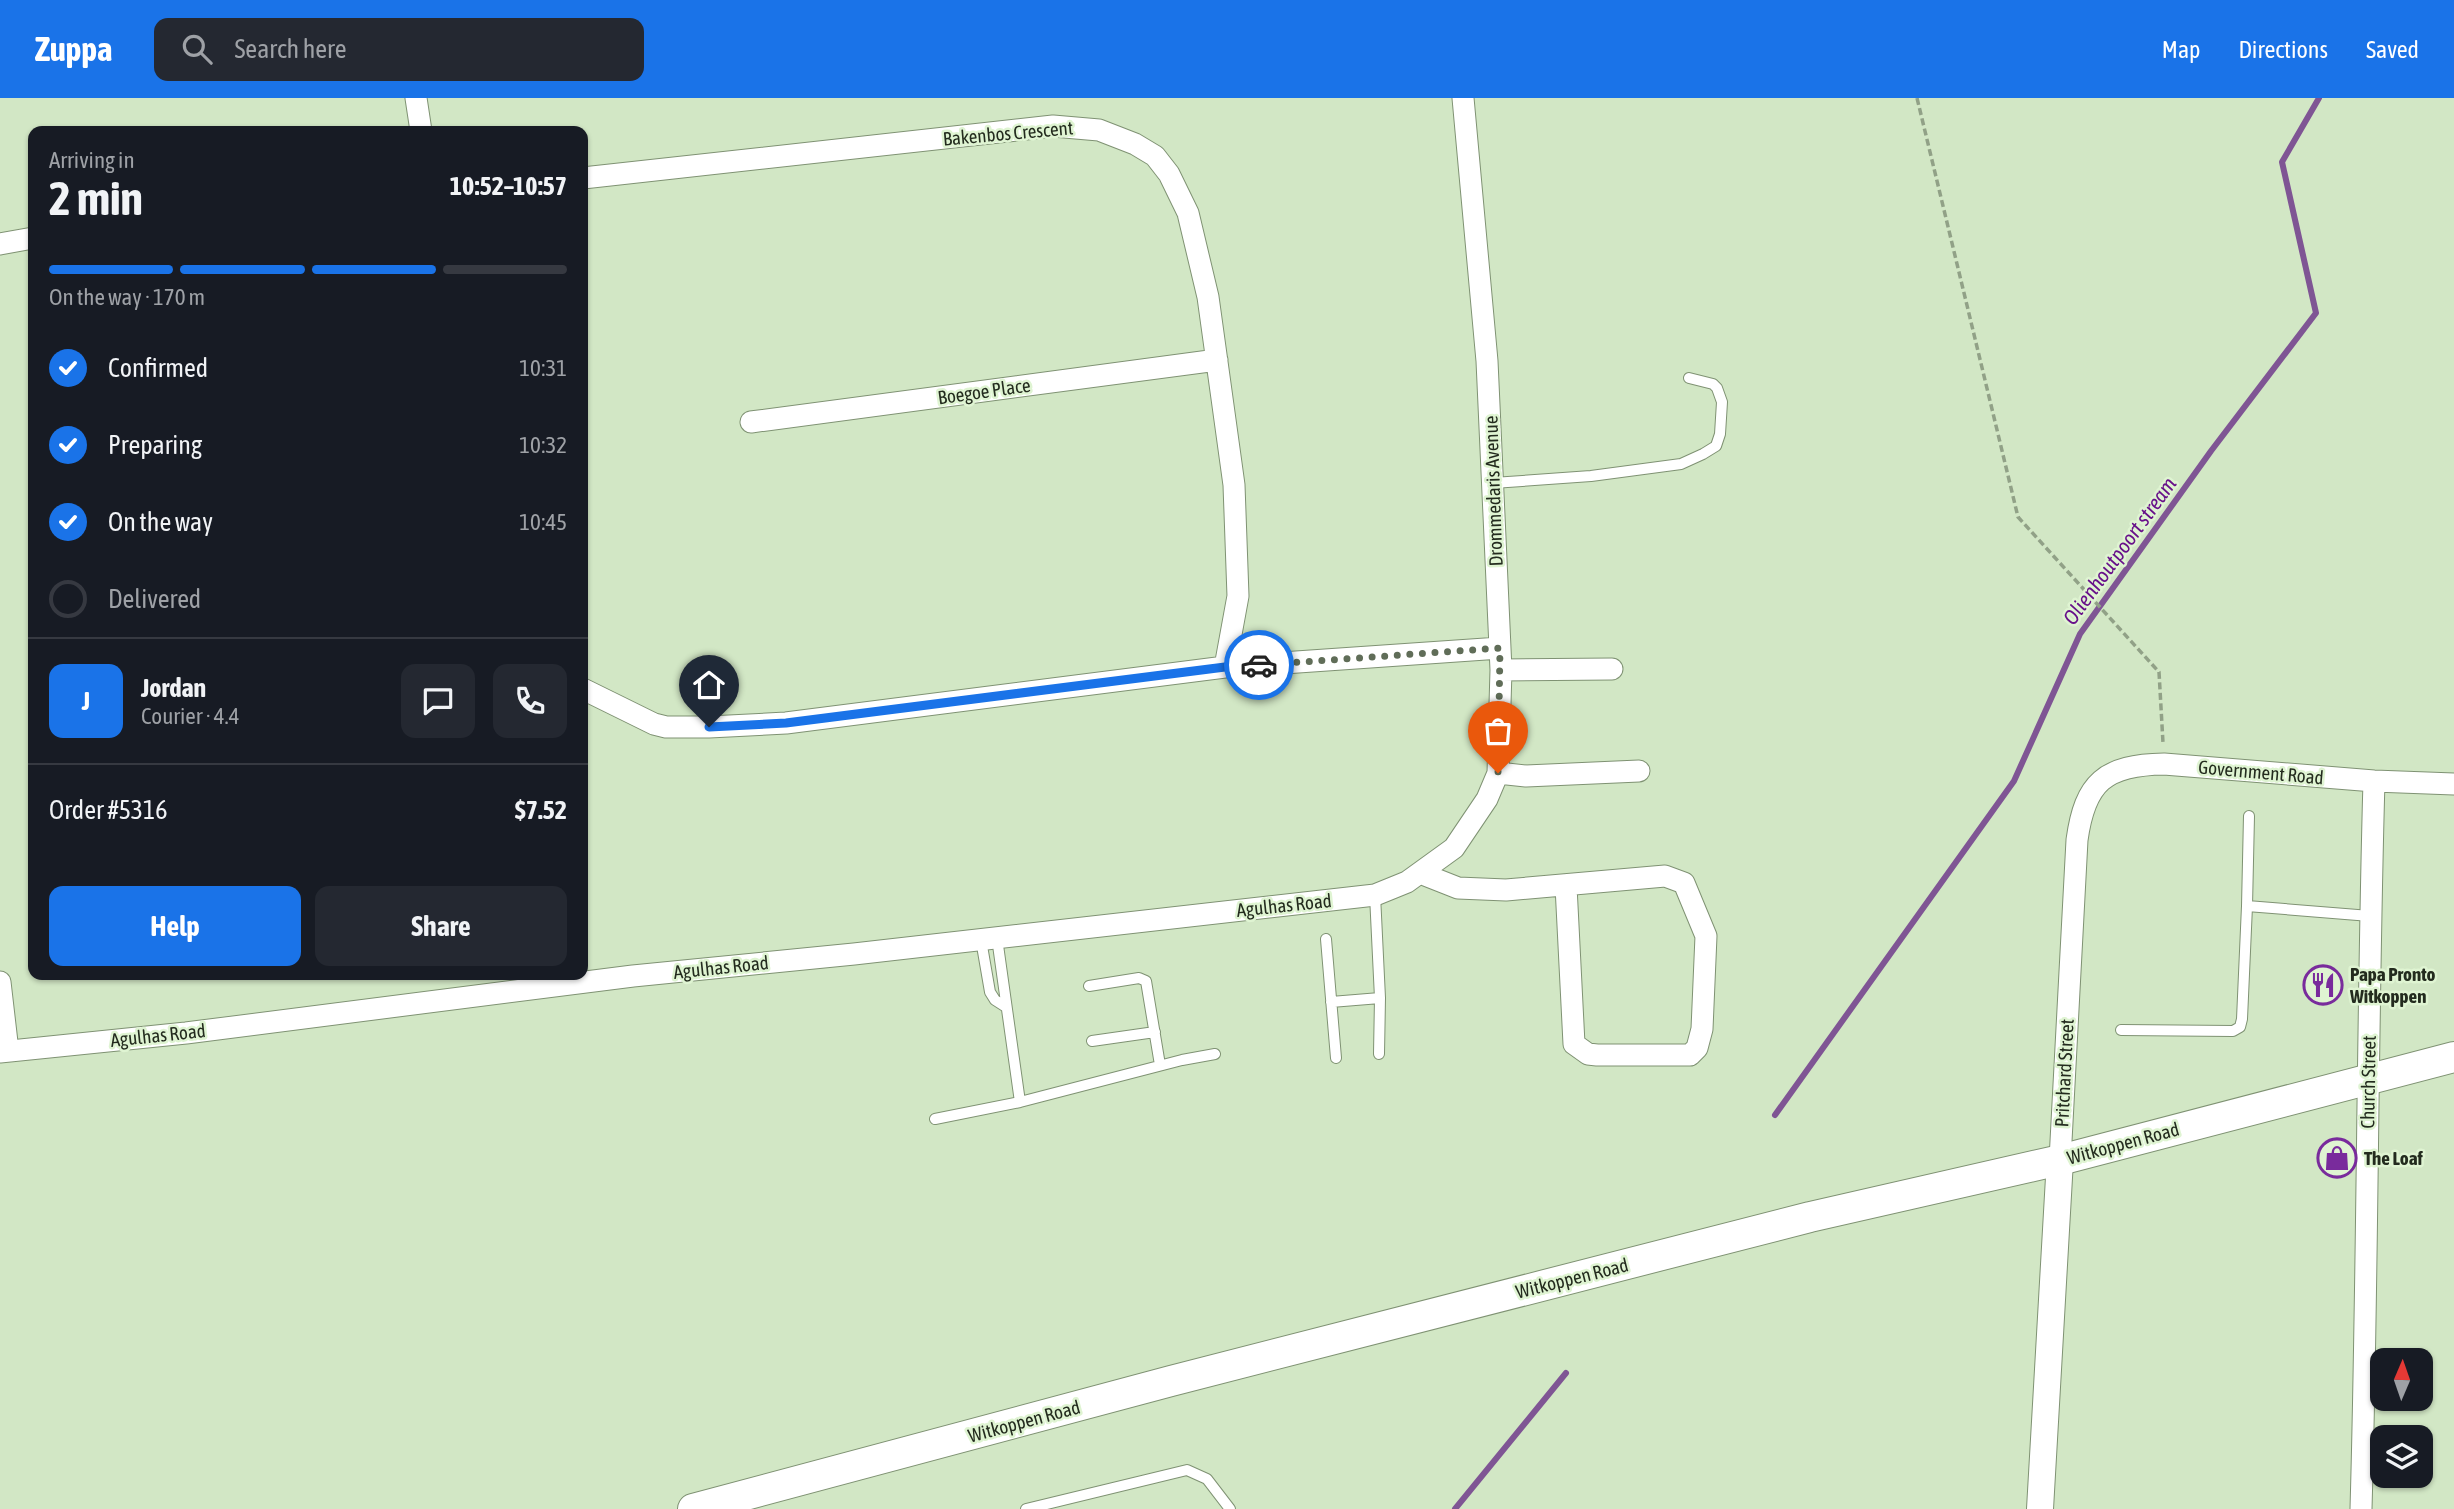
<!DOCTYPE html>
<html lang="en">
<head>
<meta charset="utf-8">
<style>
  :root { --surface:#171b24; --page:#242831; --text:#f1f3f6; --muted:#9ea1a6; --line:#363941; --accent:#1a73e8 }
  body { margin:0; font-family:"Asap Condensed",sans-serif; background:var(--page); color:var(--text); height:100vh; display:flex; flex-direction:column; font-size:26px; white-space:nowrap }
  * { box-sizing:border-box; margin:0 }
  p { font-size:23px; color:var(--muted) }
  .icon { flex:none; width:38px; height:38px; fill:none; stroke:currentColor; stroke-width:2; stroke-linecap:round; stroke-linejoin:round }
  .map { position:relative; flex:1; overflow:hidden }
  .sheet { position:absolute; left:28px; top:28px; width:560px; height:854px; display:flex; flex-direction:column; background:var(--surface); border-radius:14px; box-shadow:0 2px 5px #0004 }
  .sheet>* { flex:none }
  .needle { width:46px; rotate:2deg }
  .tools { position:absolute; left:2370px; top:1250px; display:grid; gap:14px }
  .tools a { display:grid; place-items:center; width:63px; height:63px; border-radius:14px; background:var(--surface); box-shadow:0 2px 5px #0004; font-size:35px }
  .pin { position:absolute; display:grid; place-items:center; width:60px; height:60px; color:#fff; margin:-72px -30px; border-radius:50% 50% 50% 0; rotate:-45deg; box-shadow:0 0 7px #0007 }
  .pin .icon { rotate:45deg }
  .courier { position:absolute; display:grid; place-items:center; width:70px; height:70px; margin:-35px; border:5px solid #1a73e8; border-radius:50%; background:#fff; color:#222; box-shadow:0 2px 9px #0007 }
  .head em { font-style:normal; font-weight:700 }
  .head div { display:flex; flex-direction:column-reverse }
  .head { display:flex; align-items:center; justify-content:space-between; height:119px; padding:0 21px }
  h1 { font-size:46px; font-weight:700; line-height:52px }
  .bar { display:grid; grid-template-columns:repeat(4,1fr); gap:10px 7px; align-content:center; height:84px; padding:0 21px }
  .bar i { height:9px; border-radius:5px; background:var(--line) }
  .bar .selected { background:var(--accent) }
  .bar p { grid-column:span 4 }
  .line { display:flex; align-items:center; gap:18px; padding:0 21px; border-top:2px solid var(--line) }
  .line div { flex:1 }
  .round { display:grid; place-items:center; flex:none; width:74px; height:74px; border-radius:14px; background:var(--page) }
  ol { padding:0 21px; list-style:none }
  li { display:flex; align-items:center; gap:21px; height:77px }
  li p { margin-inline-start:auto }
  li .icon { padding:7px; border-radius:50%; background:var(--accent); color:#fff; stroke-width:4 }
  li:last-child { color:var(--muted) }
  li i { width:38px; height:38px; border:4px solid var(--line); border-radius:50% }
  .action { display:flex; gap:14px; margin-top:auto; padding:14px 21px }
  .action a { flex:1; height:80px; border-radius:14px; background:var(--accent); color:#fff; font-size:28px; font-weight:700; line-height:80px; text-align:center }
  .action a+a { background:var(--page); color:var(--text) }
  header { display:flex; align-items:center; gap:42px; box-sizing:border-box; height:98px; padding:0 35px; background:var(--accent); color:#fff }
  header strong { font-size:33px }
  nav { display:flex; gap:38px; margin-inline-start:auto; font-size:24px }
  .search { width:490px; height:63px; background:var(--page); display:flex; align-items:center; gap:18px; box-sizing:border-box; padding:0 24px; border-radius:14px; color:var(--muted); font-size:26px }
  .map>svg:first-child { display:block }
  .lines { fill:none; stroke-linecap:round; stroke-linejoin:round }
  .stream { stroke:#7f5594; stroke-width:6 }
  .service-casing { stroke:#7f9273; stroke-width:12 }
  .minor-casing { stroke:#7f9273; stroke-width:23 }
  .tertiary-casing { stroke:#7f9273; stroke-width:28 }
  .secondary-casing { stroke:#7f9273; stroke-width:32 }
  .path { stroke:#91a187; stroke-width:3.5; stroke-dasharray:7 3.5; stroke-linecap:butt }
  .service { stroke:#fff; stroke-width:10 }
  .minor { stroke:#fff; stroke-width:21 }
  .tertiary { stroke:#fff; stroke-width:26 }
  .secondary { stroke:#fff; stroke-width:30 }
  .done { stroke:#606d58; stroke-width:7; stroke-dasharray:0 12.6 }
  .route { stroke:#1a73e8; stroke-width:9 }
  .labels { text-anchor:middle; stroke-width:5; stroke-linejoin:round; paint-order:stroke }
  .street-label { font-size:19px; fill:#232b1e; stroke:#dff4d2 }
  .poi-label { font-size:19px; font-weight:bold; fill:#232b1e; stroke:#dff4d2; text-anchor:start }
  .water-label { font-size:21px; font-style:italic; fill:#68118a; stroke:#dff4d2 }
</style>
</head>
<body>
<header>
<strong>Zuppa</strong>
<div class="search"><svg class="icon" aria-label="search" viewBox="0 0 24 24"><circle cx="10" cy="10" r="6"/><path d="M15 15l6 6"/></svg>Search here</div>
<nav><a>Map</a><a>Directions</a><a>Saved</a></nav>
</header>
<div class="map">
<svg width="2454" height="1411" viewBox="0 0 2454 1411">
  <rect width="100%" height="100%" fill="#d2e7c5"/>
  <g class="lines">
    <!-- stream -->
    <path class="stream" d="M1775,1017L2014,683L2080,536L2211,353L2316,215L2282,64L2319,0
      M1455,1411L1566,1275"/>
    <!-- service casing -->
    <g class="service-casing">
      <path id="service" d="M1493,385L1591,378L1681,366L1703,356L1716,348L1720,336L1722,304L1717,290L1713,286L1689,280
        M2249,718L2247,808L2370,818
        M1375,797L1380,900L1379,956
        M1326,841L1336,960
        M981,842L990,894L995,902L1006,909
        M1089,888L1139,880L1146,883L1160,967
        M1331,904L1380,900
        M2121,932L2233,933L2240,929L2242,921L2247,808
        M1092,943L1155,934
        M1020,1004L1182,962L1215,956
        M935,1021L1020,1004L997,840
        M1026,1411L1187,1372L1207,1381L1230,1411"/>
    </g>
    <!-- minor casing -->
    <g class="minor-casing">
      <path id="minor" d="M416,0L421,33
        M583,80L1053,28L1099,32L1135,46L1155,58L1169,76L1188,115L1208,199L1234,387L1238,498L1225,569
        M0,146L33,140
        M751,324L1217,262
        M1501,572L1612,571
        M583,591L654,626L666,629H709L786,625L1225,569L1500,550
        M1498,675L1526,678L1639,673
        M1420,775L1458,790L1506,792L1665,778L1684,785L1706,838L1702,931L1697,950L1690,957H1597L1588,956L1574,946L1566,788
        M0,884L8,953
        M0,954L186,935L633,878L854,856L1375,797L1407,784L1454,750L1487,701L1498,675L1501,572L1487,263L1463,0
        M2060,1062L2077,742C2085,684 2105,667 2164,666L2374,683L2454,686
        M2361,1411C2368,1168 2367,926 2374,683"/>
    </g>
    <!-- tertiary casing -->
    <g class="tertiary-casing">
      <path id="tertiary" d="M2040,1411L2060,1062"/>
    </g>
    <!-- secondary casing -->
    <g class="secondary-casing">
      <path id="secondary" d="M693,1411L1171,1283L1810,1119L2060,1062L2454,959"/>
    </g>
    <!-- path -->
    <path class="path" d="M1917,0L2018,419L2159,574L2163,645"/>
    <!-- service -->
    <use href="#service" class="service"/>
    <!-- minor -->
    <use href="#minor" class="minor"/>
    <!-- tertiary -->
    <use href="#tertiary" class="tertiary"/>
    <!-- secondary -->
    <use href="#secondary" class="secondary"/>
  </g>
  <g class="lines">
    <!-- done -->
    <path class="done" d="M1259,567L1500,550L1498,675"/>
    <!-- route -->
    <path class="route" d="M709,629L786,625L1225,569L1259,567"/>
  </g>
  <!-- icons -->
  <defs>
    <g id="restaurant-ring" transform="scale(2.0125)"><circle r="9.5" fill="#dff4d2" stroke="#792b9c" stroke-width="1.5"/><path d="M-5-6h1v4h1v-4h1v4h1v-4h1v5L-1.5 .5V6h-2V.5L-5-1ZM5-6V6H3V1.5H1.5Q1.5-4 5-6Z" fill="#792b9c"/></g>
    <g id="shop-ring" transform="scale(2.0125)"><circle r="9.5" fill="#dff4d2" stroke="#792b9c" stroke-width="1.5"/><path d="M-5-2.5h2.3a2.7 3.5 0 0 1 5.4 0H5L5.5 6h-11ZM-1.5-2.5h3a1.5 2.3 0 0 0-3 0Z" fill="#792b9c"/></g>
  </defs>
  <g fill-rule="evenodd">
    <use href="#restaurant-ring" x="2323" y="887"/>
    <use href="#shop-ring" x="2337" y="1060"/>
  </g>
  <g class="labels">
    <!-- street labels -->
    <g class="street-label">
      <text transform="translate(1008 35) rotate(-5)" y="7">Bakenbos Crescent</text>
      <text transform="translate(984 293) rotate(-8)" y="7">Boegoe Place</text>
      <text transform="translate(1493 393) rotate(-92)" y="7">Drommedaris Avenue</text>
      <text transform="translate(2261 674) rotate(5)" y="7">Government Road</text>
      <text transform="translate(1284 807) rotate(-6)" y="7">Agulhas Road</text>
      <text transform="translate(721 869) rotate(-6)" y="7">Agulhas Road</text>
      <text transform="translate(158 937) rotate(-6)" y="7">Agulhas Road</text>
      <text transform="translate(2064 975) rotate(-87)" y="7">Pritchard Street</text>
      <text transform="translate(2368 984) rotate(-89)" y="7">Church Street</text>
      <text transform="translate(2123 1045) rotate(-15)" y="7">Witkoppen Road</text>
      <text transform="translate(1572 1180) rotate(-14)" y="7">Witkoppen Road</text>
      <text transform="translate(1024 1323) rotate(-15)" y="7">Witkoppen Road</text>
    </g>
    <!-- poi labels -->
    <g class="poi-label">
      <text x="2350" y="883">Papa Pronto<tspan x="2350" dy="22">Witkoppen</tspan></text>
      <text x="2364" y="1067">The Loaf</text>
    </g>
    <!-- water labels -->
    <g class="water-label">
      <text transform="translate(2120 453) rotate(-54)" y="7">Olienhoutpoort stream</text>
    </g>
  </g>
</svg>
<div class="tools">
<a><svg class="needle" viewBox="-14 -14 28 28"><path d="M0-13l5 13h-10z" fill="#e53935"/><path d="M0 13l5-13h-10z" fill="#9ea1a6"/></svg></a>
<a><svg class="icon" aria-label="layers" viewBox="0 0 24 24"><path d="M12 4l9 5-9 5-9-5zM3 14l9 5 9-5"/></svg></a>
</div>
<div class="pin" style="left:1498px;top:675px;background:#ea580c"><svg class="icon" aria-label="bag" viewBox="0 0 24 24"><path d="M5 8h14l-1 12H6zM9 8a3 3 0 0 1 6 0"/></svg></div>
<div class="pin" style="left:709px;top:629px;background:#1f2937"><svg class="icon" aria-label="home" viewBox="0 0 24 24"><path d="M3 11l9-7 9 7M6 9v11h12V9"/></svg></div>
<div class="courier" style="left:1259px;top:567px"><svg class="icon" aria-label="car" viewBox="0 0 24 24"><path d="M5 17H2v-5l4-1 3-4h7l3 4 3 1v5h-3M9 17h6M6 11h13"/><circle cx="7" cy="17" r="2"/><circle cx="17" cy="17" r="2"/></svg></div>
<section class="sheet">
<div class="head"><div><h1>2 min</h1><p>Arriving in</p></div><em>10:52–10:57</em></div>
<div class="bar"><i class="selected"></i><i class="selected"></i><i class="selected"></i><i></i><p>On the way · 170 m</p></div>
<ol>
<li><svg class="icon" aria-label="check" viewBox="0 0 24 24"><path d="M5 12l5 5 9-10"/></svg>Confirmed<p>10:31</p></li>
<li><svg class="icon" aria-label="check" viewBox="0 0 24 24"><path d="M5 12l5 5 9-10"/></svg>Preparing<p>10:32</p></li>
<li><svg class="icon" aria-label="check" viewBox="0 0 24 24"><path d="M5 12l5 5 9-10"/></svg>On the way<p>10:45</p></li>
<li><i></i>Delivered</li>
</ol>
<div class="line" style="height:126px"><b class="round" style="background:var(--accent);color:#fff">J</b><div><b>Jordan</b><p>Courier · 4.4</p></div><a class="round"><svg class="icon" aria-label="chat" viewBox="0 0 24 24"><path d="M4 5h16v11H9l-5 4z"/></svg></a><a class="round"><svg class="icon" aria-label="phone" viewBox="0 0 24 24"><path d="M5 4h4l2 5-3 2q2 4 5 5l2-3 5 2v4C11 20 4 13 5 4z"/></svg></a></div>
<div class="line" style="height:91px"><div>Order #5316</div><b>$7.52</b></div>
<div class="action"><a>Help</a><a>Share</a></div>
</section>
</div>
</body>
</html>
